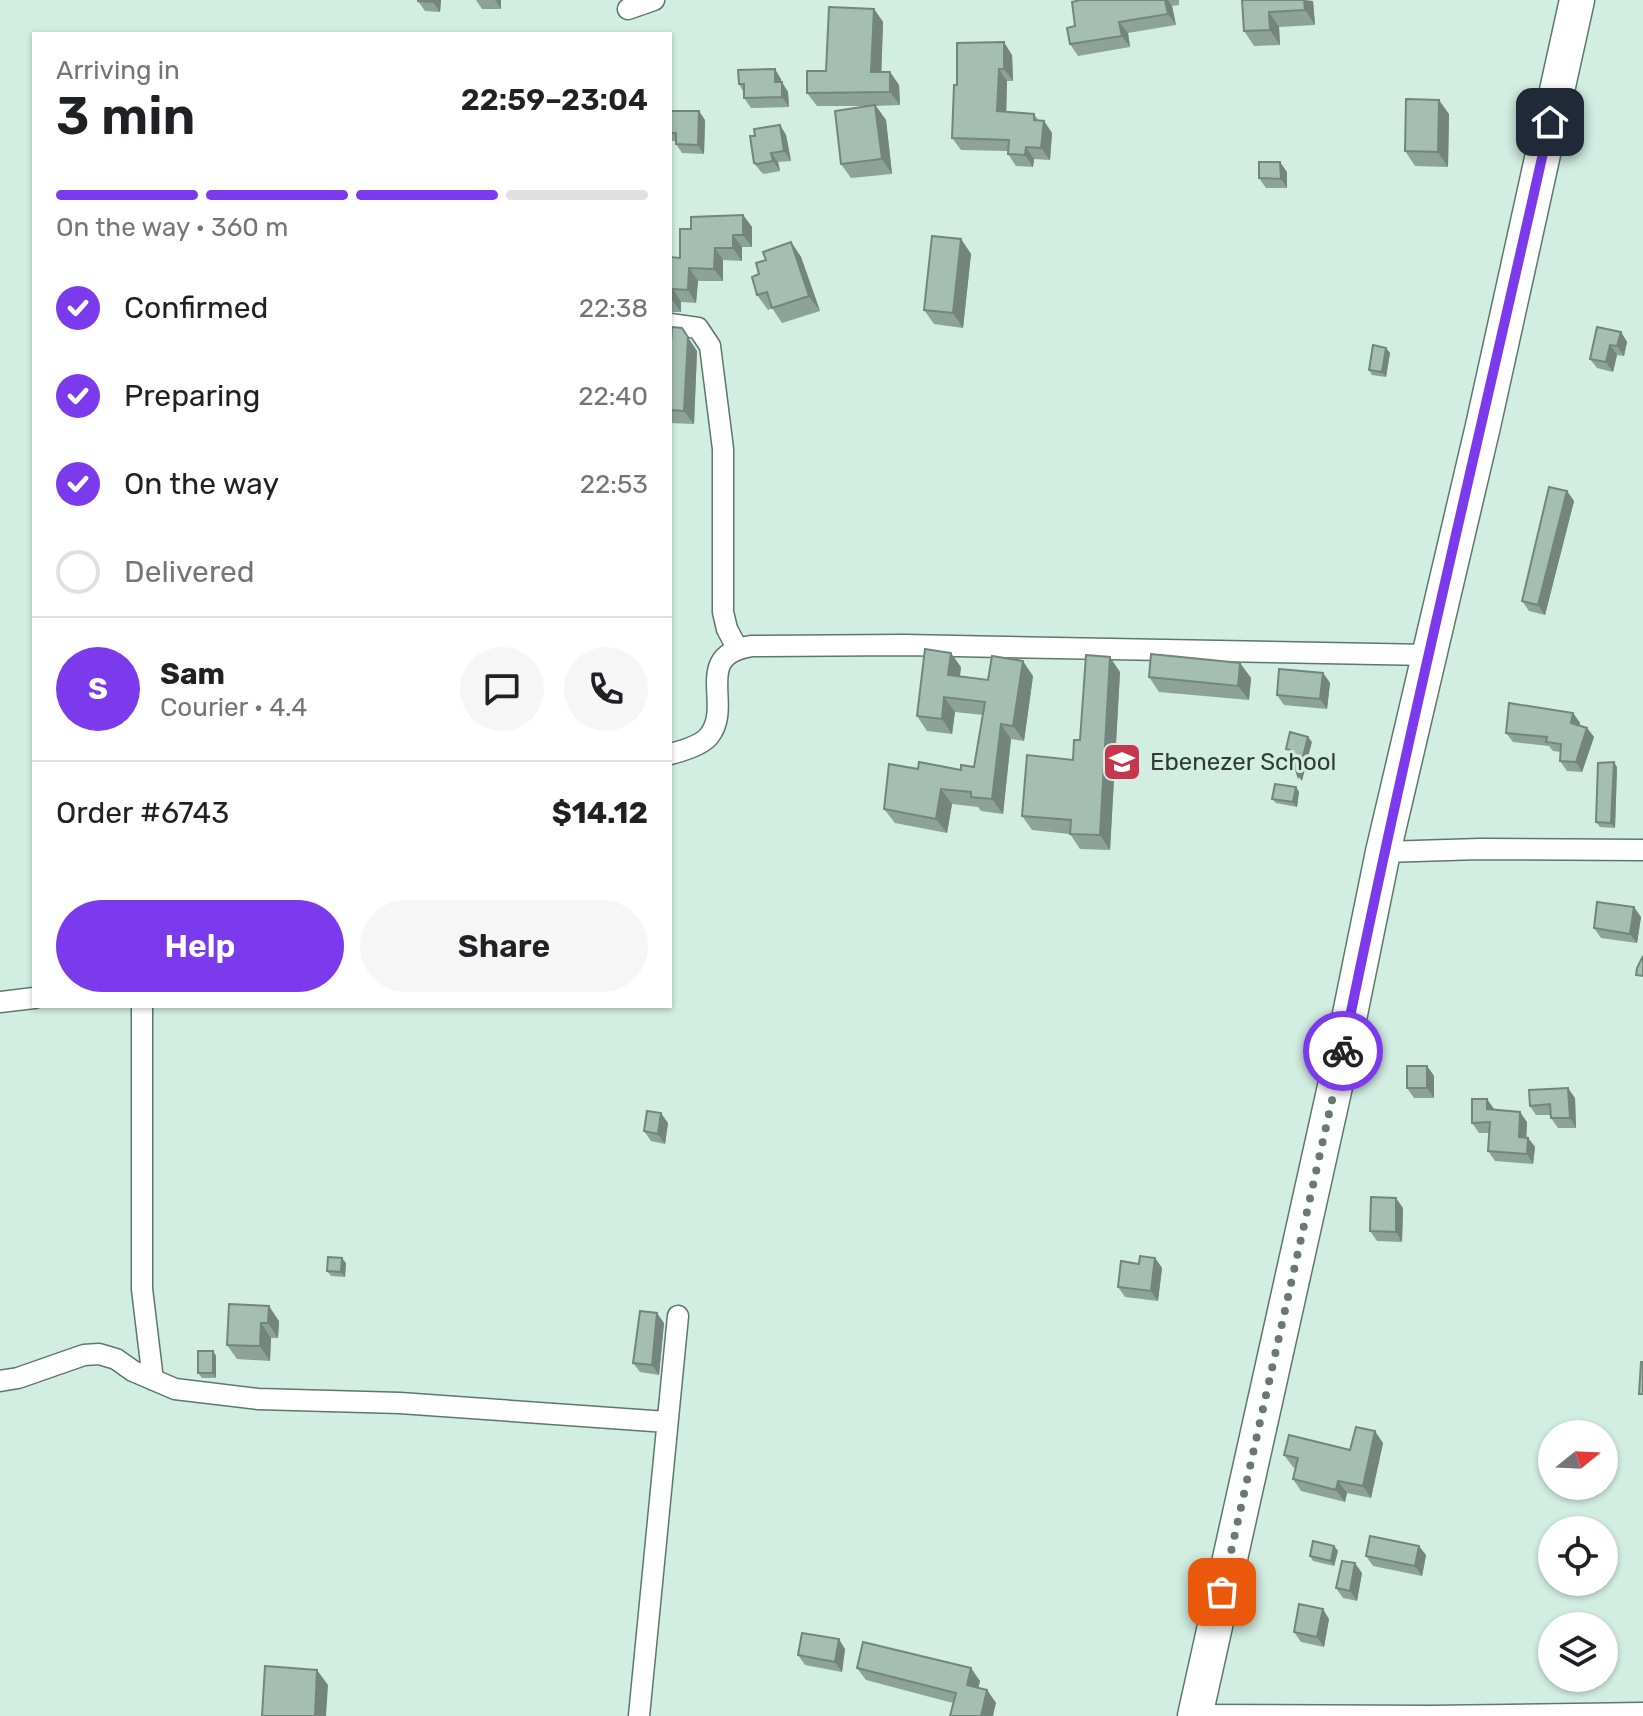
<!DOCTYPE html>
<html lang="en">
<head>
<meta charset="utf-8">
<style>
  :root { --surface:#fff; --page:#f6f6f6; --text:#202124; --muted:#757577; --line:#e0e0e0; --accent:#7c3aed }
  body { margin:0; font-family:Rubik,sans-serif; background:var(--page); color:var(--text); height:100vh; display:flex; flex-direction:column; font-size:30px; white-space:nowrap }
  * { box-sizing:border-box; margin:0 }
  p { font-size:26px; color:var(--muted) }
  .icon { flex:none; width:44px; height:44px; fill:none; stroke:currentColor; stroke-width:2; stroke-linecap:round; stroke-linejoin:round }
  .map { position:relative; flex:1; overflow:hidden }
  .side { position:absolute; left:32px; top:32px; width:640px; height:976px; display:flex; flex-direction:column; background:var(--surface); border-radius:0px; box-shadow:0 2px 6px #0004 }
  .side>* { flex:none }
  .needle { width:52px; rotate:72deg }
  .controls { position:absolute; left:1538px; top:1420px; display:grid; gap:16px }
  .controls a { display:grid; place-items:center; width:80px; height:80px; border-radius:50%; background:var(--surface); box-shadow:0 2px 6px #0004; font-size:40px }
  .pin { position:absolute; display:grid; place-items:center; width:68px; height:68px; color:#fff; margin:-34px; border-radius:16px; box-shadow:0 4px 12px #0006 }
  .courier { position:absolute; display:grid; place-items:center; width:80px; height:80px; margin:-40px; border:6px solid #7c3aed; border-radius:50%; background:#fff; color:#222; box-shadow:0 2px 10px #0007 }
  .head em { font-style:normal; font-weight:600 }
  .head div { display:flex; flex-direction:column-reverse }
  .head { display:flex; align-items:center; justify-content:space-between; height:136px; padding:0 24px }
  h1 { font-size:52px; font-weight:600; line-height:60px }
  .bar { display:grid; grid-template-columns:repeat(4,1fr); gap:12px 8px; align-content:center; height:96px; padding:0 24px }
  .bar i { height:10px; border-radius:6px; background:var(--line) }
  .bar .active { background:var(--accent) }
  .bar p { grid-column:span 4 }
  .line { display:flex; align-items:center; gap:20px; padding:0 24px; border-top:2px solid var(--line) }
  .line div { flex:1 }
  .round { display:grid; place-items:center; flex:none; width:84px; height:84px; border-radius:42px; background:var(--page) }
  ol { padding:0 24px; list-style:none }
  li { display:flex; align-items:center; gap:24px; height:88px }
  li p { margin-inline-start:auto }
  li .icon { padding:8px; border-radius:50%; background:var(--accent); color:#fff; stroke-width:4 }
  li:last-child { color:var(--muted) }
  li i { width:44px; height:44px; border:4px solid var(--line); border-radius:50% }
  .action { display:flex; gap:16px; margin-top:auto; padding:16px 24px }
  .action a { flex:1; height:92px; border-radius:48px; background:var(--accent); color:#fff; font-size:32px; font-weight:600; line-height:92px; text-align:center }
  .action a+a { background:var(--page); color:var(--text) }
  .map>svg:first-child { display:block }
  .lines { fill:none; stroke-linecap:round; stroke-linejoin:round }
  .minor-casing { stroke:#5e766b; stroke-width:23 }
  .trunk-casing { stroke:#5e766b; stroke-width:37 }
  .minor { stroke:#fff; stroke-width:20 }
  .trunk { stroke:#fff; stroke-width:34 }
  .wall { fill:#8da399 }
  .shaded-wall { fill:#73857d }
  .building { fill:#a4beb2; stroke:#73857d; stroke-width:2 }
  .done { stroke:#697972; stroke-width:8; stroke-dasharray:0 14.4 }
  .route { stroke:#7c3aed; stroke-width:10 }
  .labels { text-anchor:middle; stroke-width:6; stroke-linejoin:round; paint-order:stroke }
  .poi-label { font-size:24px; fill:#303b36; stroke:#d2ede1; text-anchor:start }
</style>
</head>
<body>
<div class="map">
<svg width="1643" height="1716" viewBox="0 0 1643 1716">
  <rect width="100%" height="100%" fill="#d2ede1"/>
  <g class="lines">
    <!-- minor casing -->
    <g class="minor-casing">
      <path id="minor" d="M628,9L654,0
        M670,324L698,328L710,346L723,449V612L727,629L737,648
        M670,754C682,751 702,745 709,736C734,705 691,655 752,646L904,645L1430,655
        M1383,852L1480,849L1643,850
        M0,1002L34,998
        M142,1006V1289L153,1380
        M0,1381L18,1378L84,1355L99,1354L116,1359L133,1371L175,1389L258,1399L400,1403L667,1422
        M1195,1715L1430,1716L1643,1713
        M639,1716L678,1316"/>
    </g>
    <!-- trunk casing -->
    <g class="trunk-casing">
      <path id="trunk" d="M1195,1716L1338,1073L1383,852L1483,426L1577,0"/>
    </g>
    <!-- minor -->
    <use href="#minor" class="minor"/>
    <!-- trunk -->
    <use href="#trunk" class="trunk"/>
  </g>
  <!-- wall -->
  <path class="wall" d="M441,0L440,12L425,11L418,1Z
    M476,0H501V9H482Z
    M1080,0H1179V5L1172,6L1176,25L1128,33L1130,47L1078,56L1070,44L1075,26Z
    M1242,0L1313,1L1315,25L1279,27L1280,45L1254,46L1244,31Z
    M874,9L883,22L881,72H890L899,85L900,105L876,106L886,120L892,174L851,178L841,164L871,106H817L807,93L826,71Z
    M1012,55L1013,81H1007L1006,111L1034,114L1039,121H1044L1052,133L1050,160L1034,159L1033,167L1016,166L1008,154V151L961,150L952,138L957,85Z
    M781,79V82L788,92L789,107L751,108L744,98V93L739,84Z
    M670,111L705,120L704,154L682,153L676,144V141H670Z
    M1449,114L1448,167L1415,166L1405,151Z
    M780,125L786,135L791,161L778,162L780,171L764,174L761,172L754,163L755,136Z
    M1287,172V188H1266L1259,178Z
    M743,215L752,227V247H742V261L723,260V281H698L696,303L681,302V312H670V257L680,258L691,229Z
    M961,239L971,254L963,328L934,324L924,310Z
    M791,242L801,257L820,311L782,323L772,308L768,310L757,295L759,274L766,260Z
    M1621,332L1627,342L1624,356L1617,355L1613,372L1597,368L1590,359Z
    M1386,348L1390,353L1386,377L1372,375L1369,370Z
    M697,351L694,424L670,423V359Z
    M1567,491L1574,501L1545,615L1529,611L1522,601Z
    M1240,663L1251,678L1249,700L1159,692L1149,677Z
    M961,667L960,676L988,680L1033,676L1024,741L1011,739L1003,814L981,811L978,807L952,804L947,833L895,823L884,809L918,769L961,770L974,767L983,715L955,712L952,734L927,731L917,716Z
    M1120,672L1110,850L1080,849L1070,834L1032,830L1022,816L1073,760L1080,740Z
    M1323,673L1330,683L1327,709L1284,705L1277,695Z
    M1573,713L1580,723L1579,725L1587,728L1594,737L1582,772L1567,771L1560,761L1561,752L1553,751L1549,746L1513,742L1506,733Z
    M1617,767L1615,828L1600,827L1596,822Z
    M1296,787L1299,792L1297,807L1276,803L1272,799Z
    M1641,917L1637,943L1601,938L1594,928Z
    M1427,1066L1434,1076V1098H1414L1407,1088Z
    M1575,1098L1576,1128H1558L1551,1118V1115H1536L1530,1106Z
    M1487,1099L1494,1110L1527,1122L1526,1137L1528,1138L1535,1147L1533,1164L1495,1161L1488,1151L1489,1133H1479L1472,1123Z
    M668,1123L665,1144L651,1141L644,1131Z
    M1403,1208L1402,1242L1377,1241L1370,1231Z
    M1155,1258L1162,1268L1158,1301L1125,1297L1118,1287L1139,1264Z
    M346,1263L345,1277L331,1276L327,1271Z
    M229,1304L279,1321L278,1338H271L270,1361L237,1359L227,1345Z
    M664,1323L659,1375L640,1372L633,1363Z
    M213,1351L216,1356V1378H202L198,1373Z
    M1383,1443L1371,1498L1347,1493L1345,1502L1301,1491L1293,1479L1295,1468L1293,1467L1284,1455L1350,1450Z
    M1334,1546L1338,1551L1334,1566L1313,1561L1310,1556Z
    M1426,1555L1422,1576L1373,1566L1366,1556Z
    M1362,1573L1357,1601L1343,1598L1336,1588Z
    M1329,1619L1324,1647L1301,1642L1294,1632Z
    M845,1649L842,1672L805,1665L798,1655Z
    M857,1668L980,1681L978,1688L987,1690L996,1703H953L866,1680Z"/>
  <!-- shaded-wall -->
  <path class="shaded-wall" d="M433,0H441L440,12L433,2Z
    M495,0H501V9Z
    M1165,0H1168L1172,6L1176,25L1168,14Z
    M1304,0L1313,1L1315,25L1305,10Z
    M874,9L883,22L881,86L871,72Z
    M1269,12L1279,27L1280,45L1270,30Z
    M1119,22L1128,33L1130,47L1122,36Z
    M1004,42L1012,55L1013,81L1004,69Z
    M775,69L781,79L782,92L775,82Z
    M999,69L1007,81L1006,123L997,111Z
    M890,72L899,85L900,105L890,92Z
    M782,82L788,92L789,107L782,97Z
    M1439,100L1449,114L1448,167L1438,152Z
    M875,105L886,120L892,174L882,159Z
    M699,111L705,120L704,154L698,145Z
    M1044,121L1052,133L1050,160L1041,148Z
    M780,125L786,135L791,161L784,151Z
    M1026,147L1034,159L1033,167L1025,155Z
    M771,153L778,162L780,171L773,161Z
    M1280,162L1287,172V188L1281,179Z
    M743,215L752,227V247L743,235Z
    M733,235L742,247V261L733,248Z
    M961,239L971,254L963,328L953,313Z
    M791,242L801,257L820,311L809,296Z
    M715,248L723,260V281L714,269Z
    M689,268L698,281L696,303L688,290Z
    M673,289L681,302V312L672,300Z
    M682,328L697,351L694,424L684,411Z
    M1621,332L1627,342L1624,356L1617,346Z
    M1610,345L1617,355L1613,372L1606,362Z
    M1386,348L1390,353L1386,377L1382,372Z
    M1567,491L1574,501L1545,615L1538,605Z
    M951,653L961,667L958,690L948,675Z
    M1110,657L1120,672L1110,850L1100,835Z
    M1023,661L1033,676L1024,741L1013,726Z
    M1240,663L1251,678L1249,700L1238,686Z
    M1323,673L1330,683L1327,709L1320,699Z
    M944,697L955,712L952,734L942,719Z
    M1573,713L1580,723L1578,732L1571,723Z
    M1001,724L1011,739L1003,814L992,799Z
    M1587,728L1594,737L1582,772L1576,762Z
    M1308,737L1312,742L1302,781L1298,776Z
    M1614,762L1617,767L1615,828L1611,823Z
    M1296,787L1299,792L1297,807L1293,802Z
    M941,789L952,804L947,833L936,819Z
    M1634,907L1641,917L1637,943L1630,934Z
    M1427,1066L1434,1076V1098L1427,1088Z
    M1568,1088L1575,1098L1576,1128L1570,1118Z
    M1487,1099L1494,1109V1119L1487,1109Z
    M1520,1112L1527,1122L1526,1147L1519,1137Z
    M661,1113L668,1123L665,1144L658,1134Z
    M1528,1138L1535,1147L1533,1164L1527,1154Z
    M1396,1198L1403,1208L1402,1242L1396,1232Z
    M342,1258L346,1263L345,1277L341,1272Z
    M1155,1258L1162,1268L1158,1301L1151,1291Z
    M269,1306L279,1321L278,1338L268,1323Z
    M657,1313L664,1323L659,1375L652,1365Z
    M261,1323L271,1338L270,1361L260,1346Z
    M213,1351L216,1356V1378L213,1373Z
    M1375,1431L1383,1443L1371,1498L1363,1486Z
    M1338,1481L1347,1493L1345,1502L1336,1490Z
    M1334,1546L1338,1551L1334,1566L1331,1561Z
    M1419,1546L1426,1555L1422,1576L1415,1566Z
    M1355,1563L1362,1573L1357,1601L1350,1591Z
    M1323,1609L1329,1619L1324,1647L1317,1637Z
    M839,1639L845,1649L842,1672L835,1662Z
    M971,1668L980,1681L976,1698L967,1685Z
    M317,1670L328,1685L326,1716H315Z
    M987,1690L996,1703L993,1716H981Z"/>
  <!-- building -->
  <path class="building" d="M418,0H433V2L418,1Z
    M1080,0H1165L1168,14L1119,22L1122,36L1070,44L1067,28L1075,26L1072,2Z
    M1242,0H1304L1305,10L1269,12L1270,30L1244,31Z
    M829,7L874,9L871,72H890V92L807,93V71H826Z
    M1004,42V69H999L997,111L1034,114V120L1044,121L1041,148L1026,147L1025,155L1008,154L1009,140L952,138L954,85H957V43Z
    M775,69V82H782V97L744,98V84H739L738,70Z
    M1406,99L1439,100L1438,152L1405,151Z
    M875,105L882,159L841,164L835,111Z
    M670,111H699L698,145L676,144V133H670Z
    M780,125L784,151L771,153L773,161L757,164L754,163L750,136H755L754,129Z
    M1259,162H1280L1281,179L1259,178Z
    M743,215V235H733V248H715L714,269L689,268L688,290L673,289L672,300H670V257L680,258V229H691V217Z
    M932,236L961,239L953,313L924,310Z
    M791,242L809,296L772,308L767,292L757,295L752,277L759,274L756,263L766,260L763,252Z
    M672,327L682,328L688,337L684,411L670,410V359Z
    M1597,327L1621,332L1617,346L1610,345L1606,362L1590,359Z
    M1373,345L1386,348L1382,372L1369,370Z
    M1549,487L1567,491L1538,605L1522,601Z
    M925,649L951,653L948,675L988,680L992,656L1023,661L1013,726L1001,724L992,799L971,797V792L941,789L936,819L884,809L889,764L918,769L919,762L961,770V765L974,767L985,702L944,697L942,719L917,716Z
    M1151,654L1240,663L1238,686L1149,677Z
    M1086,655L1110,657L1100,835L1070,834L1071,820L1022,816L1027,755L1073,760L1074,740H1080Z
    M1279,669L1323,673L1320,699L1277,695Z
    M1509,703L1573,713L1571,723L1587,728L1576,762L1560,761L1561,744L1546,742L1547,737L1506,733Z
    M1290,732L1308,737L1298,776L1290,750L1286,749Z
    M1614,762L1611,823L1596,822L1598,763Z
    M1275,784L1296,787L1293,802L1272,799Z
    M1597,902L1634,907L1630,934L1594,928Z
    M1643,956V976L1636,975L1637,968Z
    M1407,1066H1427V1088H1407Z
    M1568,1088L1570,1118H1551L1550,1104L1530,1106L1529,1090Z
    M1472,1099H1487V1109L1520,1112L1519,1137L1528,1138L1527,1154L1488,1151L1490,1122L1472,1123Z
    M647,1111L661,1113L658,1134L644,1131Z
    M1371,1197L1396,1198V1232L1370,1231Z
    M1140,1256L1155,1258L1151,1291L1118,1287L1121,1261L1139,1264Z
    M328,1257L342,1258L341,1272L327,1271Z
    M229,1304L269,1306L268,1323H261L260,1346L227,1345Z
    M640,1311L657,1313L652,1365L633,1363Z
    M198,1351H213V1373H198Z
    M1641,1362H1643V1394H1639Z
    M1356,1427L1375,1431L1363,1486L1338,1481L1336,1490L1293,1479L1298,1458L1284,1455L1289,1435L1350,1450Z
    M1370,1536L1419,1546L1415,1566L1366,1556Z
    M1313,1541L1334,1546L1331,1561L1310,1556Z
    M1342,1561L1355,1563L1350,1591L1336,1588Z
    M1299,1604L1323,1609L1317,1637L1294,1632Z
    M802,1633L839,1639L835,1662L798,1655Z
    M863,1642L971,1668L967,1685L987,1690L981,1716H950L956,1693L857,1668Z
    M265,1666L317,1670L315,1716H262Z"/>
  <g class="lines">
    <!-- done -->
    <path class="done" d="M1222,1592L1343,1051"/>
    <!-- route -->
    <path class="route" d="M1343,1051C1406,740 1481,431 1550,122"/>
  </g>
  <!-- icons -->
  <defs>
    <g id="school-square" transform="scale(2)"><rect x="-9" y="-9" width="18" height="18" rx="4" fill="#c6364e" stroke="#d2ede1"/><path d="M0-5L7-2L0 1L-7-2ZM-4 1L0 2.5L4 1V4Q0 6-4 4Z" fill="#fff"/></g>
  </defs>
  <g fill-rule="evenodd">
    <use href="#school-square" x="1122" y="762"/>
  </g>
  <g class="labels">
    <!-- poi labels -->
    <g class="poi-label">
      <text x="1150" y="770">Ebenezer School</text>
    </g>
  </g>
</svg>
<div class="controls">
<a><svg class="needle" viewBox="-14 -14 28 28"><path d="M0-13l5 13h-10z" fill="#e53935"/><path d="M0 13l5-13h-10z" fill="#757577"/></svg></a>
<a><svg class="icon" aria-label="locate" viewBox="0 0 24 24"><circle cx="12" cy="12" r="6"/><path d="M12 2v4M12 18v4M2 12h4M18 12h4"/></svg></a>
<a><svg class="icon" aria-label="layers" viewBox="0 0 24 24"><path d="M12 4l9 5-9 5-9-5zM3 14l9 5 9-5"/></svg></a>
</div>
<div class="pin" style="left:1222px;top:1592px;background:#ea580c"><svg class="icon" aria-label="bag" viewBox="0 0 24 24"><path d="M5 8h14l-1 12H6zM9 8a3 3 0 0 1 6 0"/></svg></div>
<div class="pin" style="left:1550px;top:122px;background:#1f2937"><svg class="icon" aria-label="home" viewBox="0 0 24 24"><path d="M3 11l9-7 9 7M6 9v11h12V9"/></svg></div>
<div class="courier" style="left:1343px;top:1051px"><svg class="icon" aria-label="bike" viewBox="0 0 24 24"><circle cx="6" cy="16" r="4"/><circle cx="18" cy="16" r="4"/><path d="M6 16l4-8h5l3 8M10 8l3 8H6M13 5h3"/></svg></div>
<section class="side">
<div class="head"><div><h1>3 min</h1><p>Arriving in</p></div><em>22:59–23:04</em></div>
<div class="bar"><i class="active"></i><i class="active"></i><i class="active"></i><i></i><p>On the way · 360 m</p></div>
<ol>
<li><svg class="icon" aria-label="check" viewBox="0 0 24 24"><path d="M5 12l5 5 9-10"/></svg>Confirmed<p>22:38</p></li>
<li><svg class="icon" aria-label="check" viewBox="0 0 24 24"><path d="M5 12l5 5 9-10"/></svg>Preparing<p>22:40</p></li>
<li><svg class="icon" aria-label="check" viewBox="0 0 24 24"><path d="M5 12l5 5 9-10"/></svg>On the way<p>22:53</p></li>
<li><i></i>Delivered</li>
</ol>
<div class="line" style="height:144px"><b class="round" style="background:var(--accent);color:#fff">S</b><div><b>Sam</b><p>Courier · 4.4</p></div><a class="round"><svg class="icon" aria-label="chat" viewBox="0 0 24 24"><path d="M4 5h16v11H9l-5 4z"/></svg></a><a class="round"><svg class="icon" aria-label="phone" viewBox="0 0 24 24"><path d="M5 4h4l2 5-3 2q2 4 5 5l2-3 5 2v4C11 20 4 13 5 4z"/></svg></a></div>
<div class="line" style="height:104px"><div>Order #6743</div><b>$14.12</b></div>
<div class="action"><a>Help</a><a>Share</a></div>
</section>
</div>
</body>
</html>
